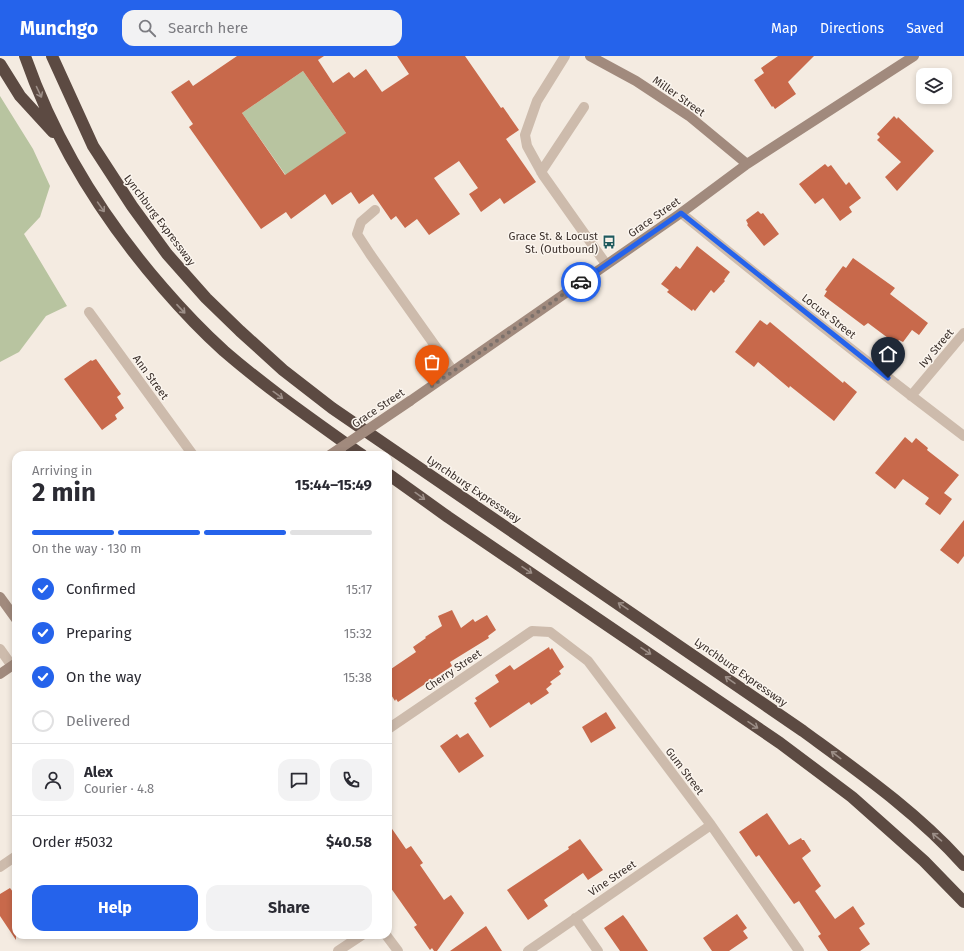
<!DOCTYPE html>
<html lang="en">
<head>
<meta charset="utf-8">
<style>
  :root { --surface:#fff; --page:#f2f2f3; --text:#2b2b33; --muted:#7c7c81; --line:#e1e1e2; --accent:#2563eb }
  body { margin:0; font-family:"Fira Sans",sans-serif; background:var(--page); color:var(--text); height:100vh; display:flex; flex-direction:column; font-size:15px; white-space:nowrap }
  * { box-sizing:border-box; margin:0 }
  p { font-size:13px; color:var(--muted) }
  .icon { flex:none; width:22px; height:22px; fill:none; stroke:currentColor; stroke-width:2; stroke-linecap:round; stroke-linejoin:round }
  .map { position:relative; flex:1; overflow:hidden }
  .drawer { position:absolute; left:12px; top:395px; width:380px; height:488px; display:flex; flex-direction:column; background:var(--surface); border-radius:12px; box-shadow:0 2px 6px #0003 }
  .drawer>* { flex:none }
  .tools { position:absolute; left:916px; top:12px; display:grid; gap:8px }
  .tools a { display:grid; place-items:center; width:36px; height:36px; border-radius:8px; background:var(--surface); box-shadow:0 2px 6px #0003; font-size:20px }
  .pin { position:absolute; display:grid; place-items:center; width:34px; height:34px; color:#fff; margin:-41px -17px; border-radius:50% 50% 50% 0; rotate:-45deg; box-shadow:0 0 4px #0007 }
  .pin .icon { rotate:45deg }
  .courier { position:absolute; display:grid; place-items:center; width:40px; height:40px; margin:-20px; border:3px solid #2563eb; border-radius:50%; background:#fff; color:#222; box-shadow:0 1px 5px #0007 }
  .headline em { font-style:normal; font-weight:700 }
  .headline div { display:flex; flex-direction:column-reverse }
  .headline { display:flex; align-items:center; justify-content:space-between; height:68px; padding:0 20px }
  h1 { font-size:26px; font-weight:700; line-height:30px }
  .bar { display:grid; grid-template-columns:repeat(4,1fr); gap:6px 4px; align-content:center; height:48px; padding:0 20px }
  .bar i { height:5px; border-radius:3px; background:var(--line) }
  .bar .on { background:var(--accent) }
  .bar p { grid-column:span 4 }
  .line { display:flex; align-items:center; gap:10px; padding:0 20px; border-top:1px solid var(--line) }
  .line div { flex:1 }
  .round { display:grid; place-items:center; flex:none; width:42px; height:42px; border-radius:12px; background:var(--page) }
  ol { padding:0 20px; list-style:none }
  li { display:flex; align-items:center; gap:12px; height:44px }
  li p { margin-inline-start:auto }
  li .icon { padding:4px; border-radius:50%; background:var(--accent); color:#fff; stroke-width:4 }
  li:last-child { color:var(--muted) }
  li i { width:22px; height:22px; border:2px solid var(--line); border-radius:50% }
  .button { display:flex; gap:8px; margin-top:auto; padding:8px 20px }
  .button a { flex:1; height:46px; border-radius:12px; background:var(--accent); color:#fff; font-size:16px; font-weight:700; line-height:46px; text-align:center }
  .button a+a { background:var(--page); color:var(--text) }
  header { display:flex; align-items:center; gap:24px; box-sizing:border-box; height:56px; padding:0 20px; background:var(--accent); color:#fff }
  header strong { font-size:19px }
  nav { display:flex; gap:22px; margin-inline-start:auto; font-size:14px }
  .search { width:280px; height:36px; background:var(--page); display:flex; align-items:center; gap:10px; box-sizing:border-box; padding:0 14px; border-radius:12px; color:var(--muted); font-size:15px }
  .map>svg:first-child { display:block }
  .green { fill:#b8c4a0 }
  .building { fill:#c8694b; fill-rule:evenodd }
  .lines { fill:none; stroke-linecap:round; stroke-linejoin:round }
  .lane { stroke:#cdbbac; stroke-width:10 }
  .street { stroke:#cdbbac; stroke-width:10 }
  .secondary { stroke:#a18a7d; stroke-width:10 }
  .highway { stroke:#5c4a42; stroke-width:12 }
  .secondary-bridge { stroke:#a18a7d; stroke-width:10 }
  .oneway { stroke:#9c8e87 }
  .done { stroke:#7c716b; stroke-width:4; stroke-dasharray:0 7.2 }
  .route { stroke:#2563eb; stroke-width:5 }
  .labels { text-anchor:middle; stroke-width:3; stroke-linejoin:round; paint-order:stroke }
  .street-label { font-size:11px; fill:#3b302b; stroke:#fbf5ee }
  .poi-label { font-size:11px; fill:#3b302b; stroke:#fbf5ee; text-anchor:end }
</style>
</head>
<body>
<header>
<strong>Munchgo</strong>
<div class="search"><svg class="icon" aria-label="search" viewBox="0 0 24 24"><circle cx="10" cy="10" r="6"/><path d="M15 15l6 6"/></svg>Search here</div>
<nav><a>Map</a><a>Directions</a><a>Saved</a></nav>
</header>
<div class="map">
<svg width="964" height="895" viewBox="0 0 964 895">
  <rect width="100%" height="100%" fill="#f4ebe1"/>
  <!-- green -->
  <path class="green" d="M303,15L346,77L294,131L242,57Z
    M0,40L33,93L50,130L40,161L24,178L67,250L46,260L19,296L0,306Z"/>
  <!-- building -->
  <path class="building" d="M237,0H324L318,4L333,27L349,16L354,22L366,13L382,36L409,18L397,0H465L501,52L503,51L519,74L506,83L536,126L504,148L500,142L481,156L469,138L478,132L459,105L434,122L460,158L429,179L417,163L405,172L396,160L391,164L373,138L359,148L351,136L332,149L325,138L291,163L286,156L261,173L189,71L193,68L171,36L189,24L193,30ZM303,15L346,77L285,119L242,57Z
    M778,0H814L788,26L796,38L775,53L773,50L772,51L754,24L764,17L761,12Z
    M894,60L897,63L898,61L934,95L897,135L885,121L901,106L877,84L880,81L877,78Z
    M825,108L828,111L831,109L846,129L849,126L861,142L849,151L852,156L840,165L823,142L815,148L799,128Z
    M758,155L761,158L763,157L779,178L764,190L747,169L748,168L746,164Z
    M697,190L730,216L724,224L725,225L714,237L711,234L695,255L693,253L692,255L667,236L669,234L661,228L676,210L680,213Z
    M853,202L895,232L890,238L928,267L919,279L912,274L903,286L899,284L896,288L868,267L864,270L824,240L827,235L825,234L843,210L846,212Z
    M760,264L767,269L770,266L843,327L844,325L857,336L834,365L790,330L789,332L758,306L754,311L735,296Z
    M96,303L121,338L117,341L124,352L115,359L117,363L102,374L64,323L91,304L92,305Z
    M905,381L912,387L916,382L928,392L927,394L959,419L944,437L952,443L940,459L925,448L929,442L903,423L895,433L875,417Z
    M964,464V500L958,508L940,494Z
    M452,554L461,572L473,563L475,566L487,559L496,574L488,580L489,582L450,606L452,610L398,646L396,643L395,645L388,634V615L416,596L413,591L426,582L425,581L442,570L438,560Z
    M549,591L550,594L552,592L564,611L559,615L561,618L550,626L552,628L546,633L549,637L531,649L529,646L490,672L474,647L477,645L475,642L499,626L495,619L497,618L510,609L514,614Z
    M606,656L616,672L591,687L582,671Z
    M468,677L484,700L459,717L440,690L457,678L460,682Z
    M767,757L789,789L801,782L802,784H804L811,795L802,802L821,830L815,835L835,863L853,850L865,868L859,872L870,888L860,895H828L818,880L821,878L799,845L794,848L759,799L756,801L739,776Z
    M388,767L406,793L411,790L423,807L420,809L444,844L451,839L464,857L437,895H434L432,892L430,894L414,871L417,869L388,828Z
    M580,783L603,814L588,824L583,817L544,844L548,850L528,864L507,834L569,793L568,791Z
    M10,832L16,840V884L0,860V838Z
    M737,858L747,872L743,875L748,882L729,895H712L703,882Z
    M623,859L627,864L648,895H620L604,872Z
    M486,870L502,895H450Z"/>
  <g class="lines">
    <!-- lane -->
    <path class="lane" d="M565,0L537,45L525,79L527,90L543,119L606,208
      M541,116L584,51
      M375,154L361,166L357,178L370,198L453,315"/>
    <!-- street -->
    <path class="street" d="M681,157C774,233 868,307 964,380
      M89,256L193,399
      M911,340L964,277
      M0,593L12,610
      M388,673L532,575L550,576L588,605L711,769L799,895
      M0,811L16,800
      M575,862L598,895
      M386,879L398,895
      M338,895L362,879
      M528,895L711,769"/>
    <!-- secondary -->
    <path class="secondary" d="M590,0L636,25L689,60L747,108
      M410,345L681,157L747,108L914,0
      M0,541L16,563
      M0,618L16,607"/>
    <!-- highway -->
    <path class="highway" d="M25,0C55,86 104,164 163,232C182,254 203,276 224,295C268,333 316,366 362,399
      M52,0L93,90L132,150L167,198L206,242L240,275L283,314L332,352L803,675C859,716 918,757 964,809
      M0,8L20,40L53,76
      M388,418L448,461L780,687L852,741L924,805L964,846"/>
    <!-- secondary-bridge -->
    <path class="secondary-bridge" d="M330,399L410,345"/>
  </g>
  <!-- one-way arrows -->
  <defs><path id="oneway-shaft" d="M-6 0H5M1.5-3L5.5 0L1.5 3" fill="none" stroke-width="1.6" stroke-linecap="round" stroke-linejoin="round"/></defs>
  <g class="oneway">
    <use href="#oneway-shaft" transform="translate(39 36) rotate(65)"/>
    <use href="#oneway-shaft" transform="translate(101 151) rotate(55)"/>
    <use href="#oneway-shaft" transform="translate(181 253) rotate(47)"/>
    <use href="#oneway-shaft" transform="translate(278 339) rotate(36)"/>
    <use href="#oneway-shaft" transform="translate(420 440) rotate(36)"/>
    <use href="#oneway-shaft" transform="translate(527 514) rotate(34)"/>
    <use href="#oneway-shaft" transform="translate(623 550) rotate(-146)"/>
    <use href="#oneway-shaft" transform="translate(646 595) rotate(34)"/>
    <use href="#oneway-shaft" transform="translate(730 624) rotate(-145)"/>
    <use href="#oneway-shaft" transform="translate(753 669) rotate(34)"/>
    <use href="#oneway-shaft" transform="translate(836 699) rotate(-143)"/>
    <use href="#oneway-shaft" transform="translate(937 781) rotate(-140)"/>
  </g>
  <g class="lines">
    <!-- done -->
    <path class="done" d="M432,330L581,226"/>
    <!-- route -->
    <path class="route" d="M581,226L681,157L888,322"/>
  </g>
  <!-- icons -->
  <defs>
    <g id="bus-bare" transform="scale(1.08)"><path d="M-5-6H5V4H4V6H2V4H-2V6H-4V4H-5ZM-3.5-4V0h7V-4ZM-3.5 1.2v1.5H-2V1.2ZM2 1.2v1.5H3.5V1.2Z" fill="#1f5a5e" stroke="#fbf5ee" stroke-width="2.5" paint-order="stroke"/></g>
  </defs>
  <g fill-rule="evenodd">
    <use href="#bus-bare" x="609" y="186"/>
  </g>
  <g class="labels">
    <!-- street labels -->
    <g class="street-label">
      <text transform="translate(679 40) rotate(35)" y="4">Miller Street</text>
      <text transform="translate(654 161) rotate(-35)" y="4">Grace Street</text>
      <text transform="translate(160 164) rotate(53)" y="4">Lynchburg Expressway</text>
      <text transform="translate(829 260) rotate(38)" y="4">Locust Street</text>
      <text transform="translate(936 292) rotate(-50)" y="4">Ivy Street</text>
      <text transform="translate(151 321) rotate(54)" y="4">Ann Street</text>
      <text transform="translate(378 352) rotate(-34)" y="4">Grace Street</text>
      <text transform="translate(474 433) rotate(34)" y="4">Lynchburg Expressway</text>
      <text transform="translate(453 614) rotate(-34)" y="4">Cherry Street</text>
      <text transform="translate(741 616) rotate(35)" y="4">Lynchburg Expressway</text>
      <text transform="translate(685 715) rotate(53)" y="4">Gum Street</text>
      <text transform="translate(612 822) rotate(-34)" y="4">Vine Street</text>
    </g>
    <!-- poi labels -->
    <g class="poi-label">
      <text x="598" y="184">Grace St. &amp; Locust<tspan x="598" dy="13">St. (Outbound)</tspan></text>
    </g>
  </g>
</svg>
<div class="tools">
<a><svg class="icon" aria-label="layers" viewBox="0 0 24 24"><path d="M12 4l9 5-9 5-9-5zM3 14l9 5 9-5"/></svg></a>
</div>
<div class="pin" style="left:432px;top:330px;background:#ea580c"><svg class="icon" aria-label="bag" viewBox="0 0 24 24"><path d="M5 8h14l-1 12H6zM9 8a3 3 0 0 1 6 0"/></svg></div>
<div class="pin" style="left:888px;top:322px;background:#1f2937"><svg class="icon" aria-label="home" viewBox="0 0 24 24"><path d="M3 11l9-7 9 7M6 9v11h12V9"/></svg></div>
<div class="courier" style="left:581px;top:226px"><svg class="icon" aria-label="car" viewBox="0 0 24 24"><path d="M5 17H2v-5l4-1 3-4h7l3 4 3 1v5h-3M9 17h6M6 11h13"/><circle cx="7" cy="17" r="2"/><circle cx="17" cy="17" r="2"/></svg></div>
<section class="drawer">
<div class="headline"><div><h1>2 min</h1><p>Arriving in</p></div><em>15:44–15:49</em></div>
<div class="bar"><i class="on"></i><i class="on"></i><i class="on"></i><i></i><p>On the way · 130 m</p></div>
<ol>
<li><svg class="icon" aria-label="check" viewBox="0 0 24 24"><path d="M5 12l5 5 9-10"/></svg>Confirmed<p>15:17</p></li>
<li><svg class="icon" aria-label="check" viewBox="0 0 24 24"><path d="M5 12l5 5 9-10"/></svg>Preparing<p>15:32</p></li>
<li><svg class="icon" aria-label="check" viewBox="0 0 24 24"><path d="M5 12l5 5 9-10"/></svg>On the way<p>15:38</p></li>
<li><i></i>Delivered</li>
</ol>
<div class="line" style="height:72px"><a class="round"><svg class="icon" aria-label="person" viewBox="0 0 24 24"><circle cx="12" cy="8" r="4"/><path d="M4 21q1-7 8-7t8 7"/></svg></a><div><b>Alex</b><p>Courier · 4.8</p></div><a class="round"><svg class="icon" aria-label="chat" viewBox="0 0 24 24"><path d="M4 5h16v11H9l-5 4z"/></svg></a><a class="round"><svg class="icon" aria-label="phone" viewBox="0 0 24 24"><path d="M5 4h4l2 5-3 2q2 4 5 5l2-3 5 2v4C11 20 4 13 5 4z"/></svg></a></div>
<div class="line" style="height:52px"><div>Order #5032</div><b>$40.58</b></div>
<div class="button"><a>Help</a><a>Share</a></div>
</section>
</div>
</body>
</html>
